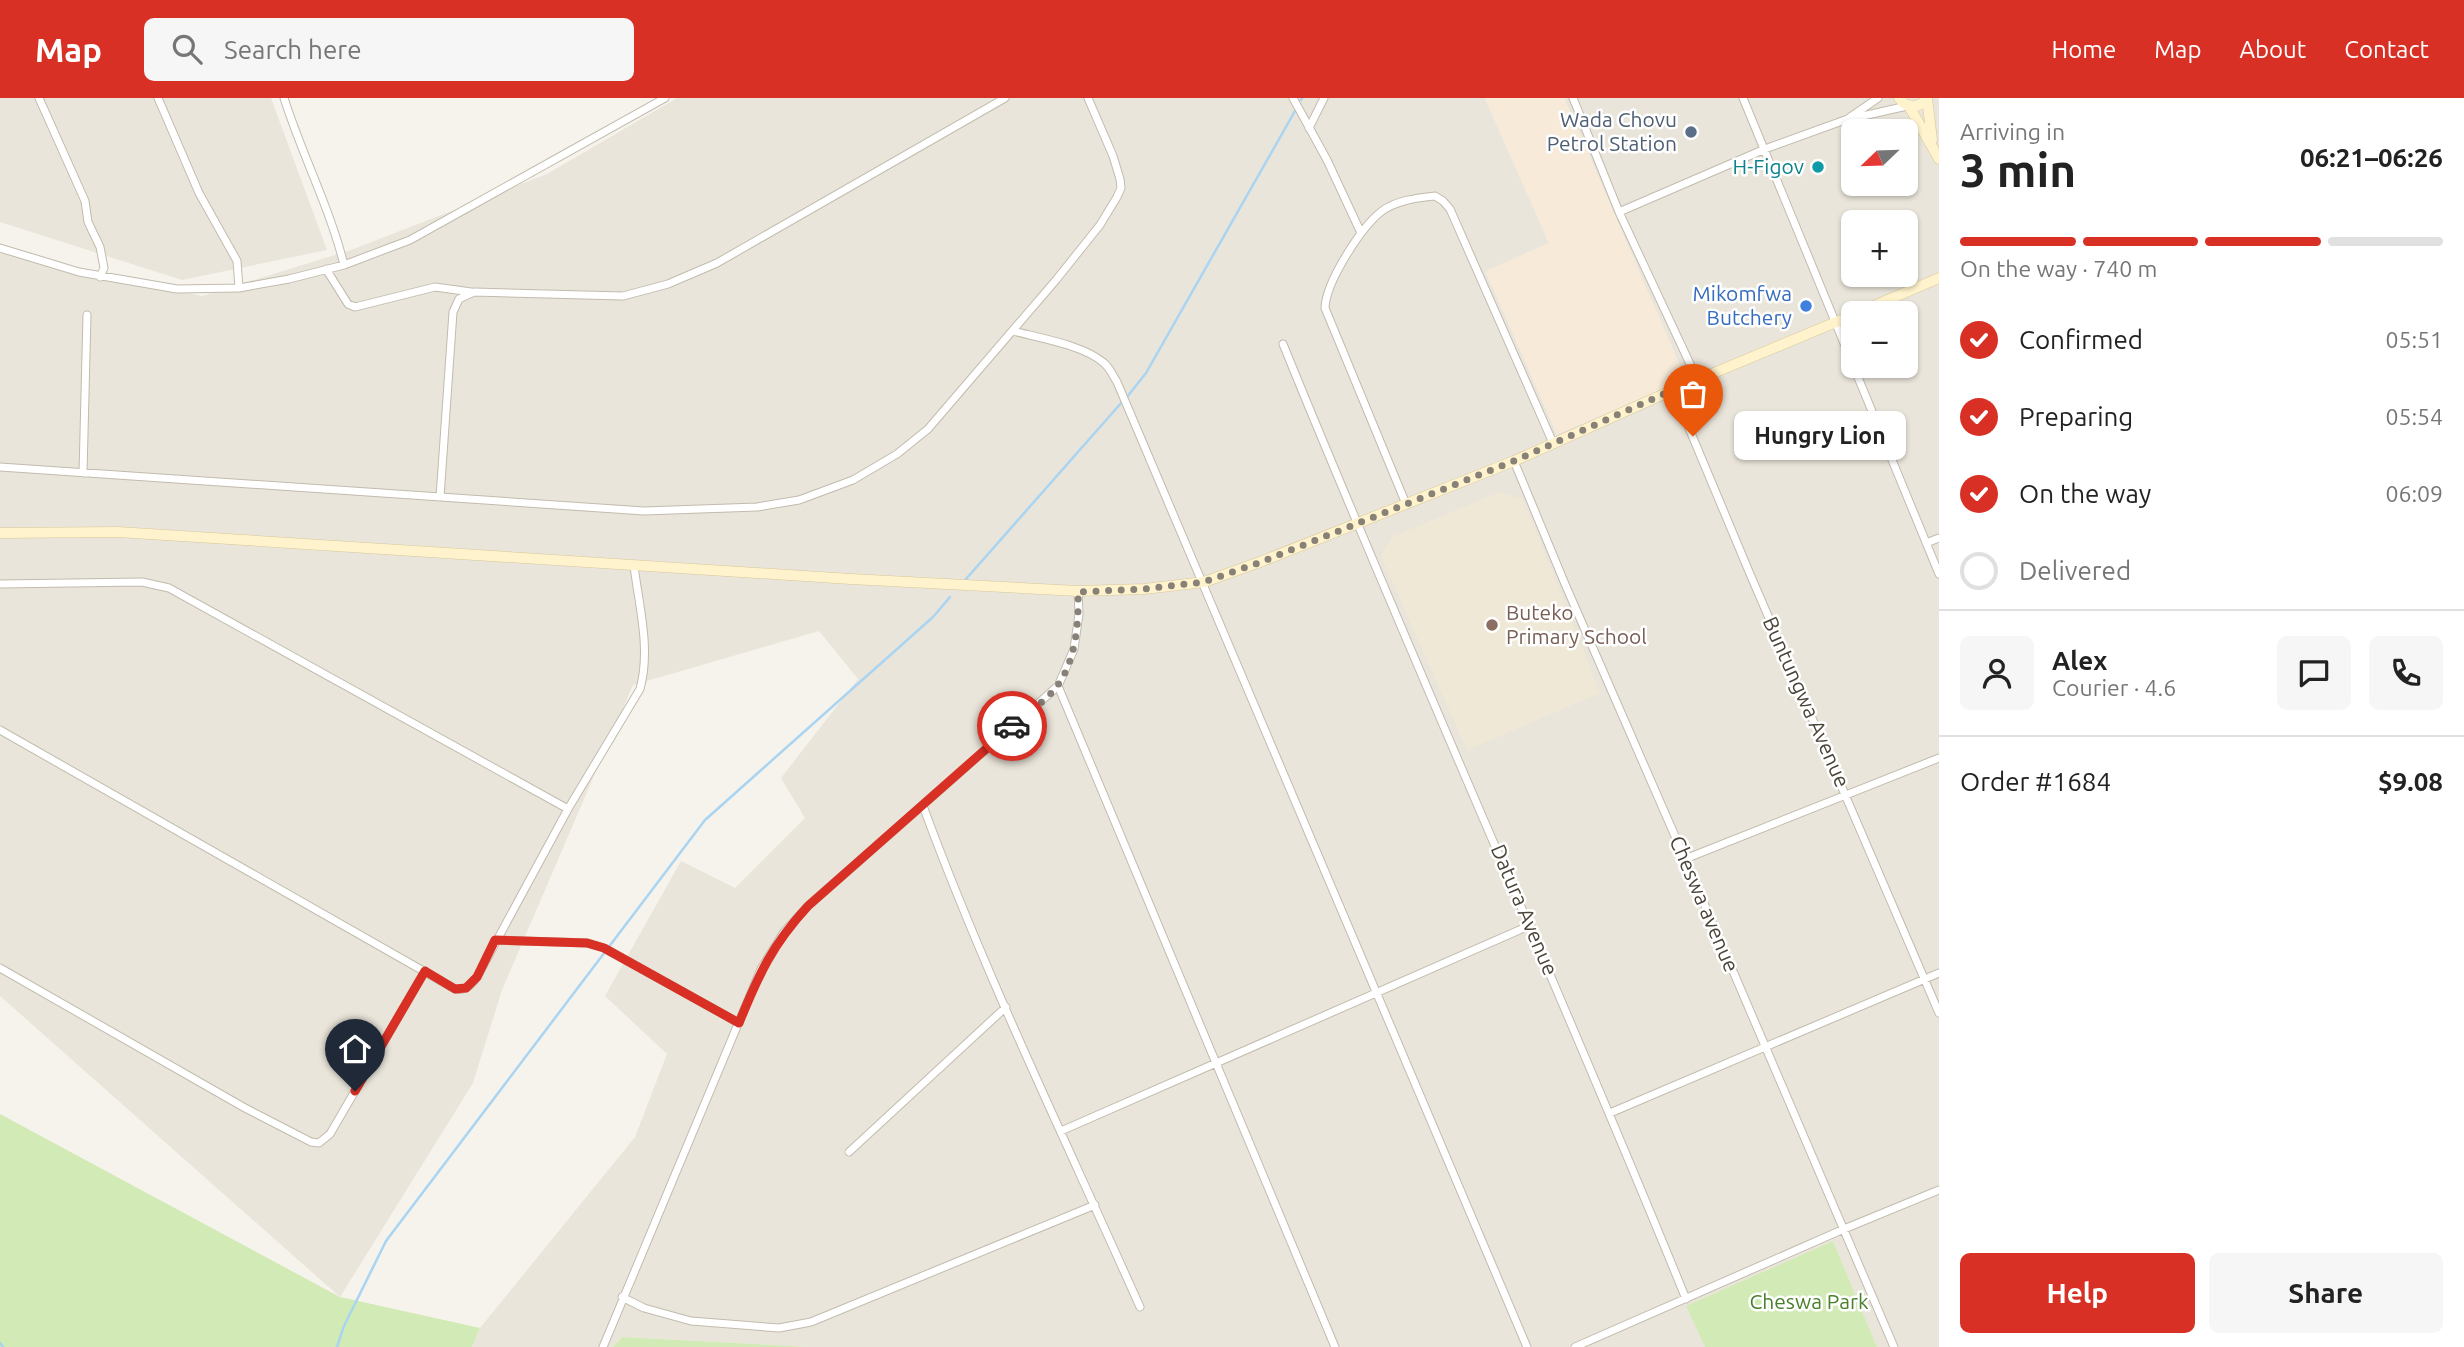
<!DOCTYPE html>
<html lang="en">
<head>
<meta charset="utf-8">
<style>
  :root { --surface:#fff; --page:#f6f6f6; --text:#222; --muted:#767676; --line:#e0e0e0; --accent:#d93025 }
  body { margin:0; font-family:Ubuntu,sans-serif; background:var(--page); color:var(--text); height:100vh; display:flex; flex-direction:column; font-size:26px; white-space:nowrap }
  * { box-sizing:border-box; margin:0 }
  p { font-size:23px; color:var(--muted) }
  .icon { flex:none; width:38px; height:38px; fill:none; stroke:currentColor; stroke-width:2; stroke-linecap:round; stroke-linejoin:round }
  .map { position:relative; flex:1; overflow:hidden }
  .panel { display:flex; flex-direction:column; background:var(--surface); width:525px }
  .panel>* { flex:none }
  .needle { width:46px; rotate:247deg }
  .fabs { position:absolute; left:1841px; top:21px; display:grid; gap:14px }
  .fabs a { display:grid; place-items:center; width:77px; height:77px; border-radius:10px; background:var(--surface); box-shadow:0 2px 5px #0004; font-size:35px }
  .pin { position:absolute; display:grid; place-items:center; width:60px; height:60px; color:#fff; margin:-72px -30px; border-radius:50% 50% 50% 0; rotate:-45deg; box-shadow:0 0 7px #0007 }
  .pin .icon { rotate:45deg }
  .courier { position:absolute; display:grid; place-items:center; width:70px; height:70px; margin:-35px; border:5px solid #d93025; border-radius:50%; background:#fff; color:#222; box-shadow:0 2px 9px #0007 }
  .bubble { position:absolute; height:49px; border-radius:10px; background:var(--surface); box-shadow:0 2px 5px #0004; font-size:23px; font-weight:600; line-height:49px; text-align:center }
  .headline em { font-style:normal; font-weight:600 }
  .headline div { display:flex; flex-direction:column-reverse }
  .headline { display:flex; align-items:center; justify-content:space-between; height:119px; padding:0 21px }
  h1 { font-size:46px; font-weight:600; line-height:52px }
  .bar { display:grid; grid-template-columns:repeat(4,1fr); gap:10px 7px; align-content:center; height:84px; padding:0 21px }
  .bar i { height:9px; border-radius:5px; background:var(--line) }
  .bar .current { background:var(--accent) }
  .bar p { grid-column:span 4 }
  .line { display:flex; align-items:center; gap:18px; padding:0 21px; border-top:2px solid var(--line) }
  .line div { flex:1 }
  .round { display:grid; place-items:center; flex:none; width:74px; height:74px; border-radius:10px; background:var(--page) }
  ol { padding:0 21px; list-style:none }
  li { display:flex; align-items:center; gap:21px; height:77px }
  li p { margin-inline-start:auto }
  li .icon { padding:7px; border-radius:50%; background:var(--accent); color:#fff; stroke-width:4 }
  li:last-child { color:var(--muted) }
  li i { width:38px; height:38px; border:4px solid var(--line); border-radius:50% }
  .primary-button { display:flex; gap:14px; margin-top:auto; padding:14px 21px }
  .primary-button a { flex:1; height:80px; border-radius:10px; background:var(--accent); color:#fff; font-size:28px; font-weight:600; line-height:80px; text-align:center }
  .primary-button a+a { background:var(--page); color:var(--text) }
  header { display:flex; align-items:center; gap:42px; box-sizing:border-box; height:98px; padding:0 35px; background:var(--accent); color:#fff }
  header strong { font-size:33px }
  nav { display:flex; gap:38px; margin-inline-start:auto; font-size:24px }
  .search { width:490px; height:63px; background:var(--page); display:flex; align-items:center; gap:18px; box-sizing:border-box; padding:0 24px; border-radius:10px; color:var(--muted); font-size:26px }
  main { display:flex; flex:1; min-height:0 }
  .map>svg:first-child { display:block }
  .residential { fill:#eae5da; fill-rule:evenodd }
  .commercial { fill:#f7ead8 }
  .education { fill:#efe8d6 }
  .green { fill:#d2eab5 }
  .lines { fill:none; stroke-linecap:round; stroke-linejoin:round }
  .stream { stroke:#a9d4f2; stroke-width:2.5 }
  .minor-casing { stroke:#c2bbae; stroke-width:9 }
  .secondary-casing { stroke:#d6c79b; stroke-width:11 }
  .minor { stroke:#fff; stroke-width:7 }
  .secondary { stroke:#fff3cd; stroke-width:10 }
  .done { stroke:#878178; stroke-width:7; stroke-dasharray:0 12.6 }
  .route { stroke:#d93025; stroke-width:9 }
  .service-dot { fill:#5c6f8a; stroke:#fff; stroke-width:2.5 }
  .culture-dot { fill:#0f9aa8; stroke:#fff; stroke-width:2.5 }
  .shop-dot { fill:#3f7fe0; stroke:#fff; stroke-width:2.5 }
  .education-dot { fill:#8d6e63; stroke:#fff; stroke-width:2.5 }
  .labels { text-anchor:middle; stroke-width:5; stroke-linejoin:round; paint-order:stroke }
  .service-label { font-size:21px; fill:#4e5e75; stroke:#fff; text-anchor:end }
  .culture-label { font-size:21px; fill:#0d838f; stroke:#fff; text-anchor:end }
  .shop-label { font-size:21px; fill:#366cbe; stroke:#fff; text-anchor:end }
  .education-label { font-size:21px; fill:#785e54; stroke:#fff; text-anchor:start }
  .street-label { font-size:21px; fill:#4b4439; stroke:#fff }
  .park-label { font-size:21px; fill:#4a7f2a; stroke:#fff }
</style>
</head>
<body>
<header>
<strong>Map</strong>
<div class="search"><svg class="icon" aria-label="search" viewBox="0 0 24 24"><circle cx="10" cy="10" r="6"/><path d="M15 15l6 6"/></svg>Search here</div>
<nav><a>Home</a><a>Map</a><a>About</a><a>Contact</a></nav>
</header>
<main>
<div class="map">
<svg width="1939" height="1249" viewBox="0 0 1939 1249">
  <rect width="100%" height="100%" fill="#f6f3ec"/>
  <!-- residential -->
  <path class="residential" d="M0,0H271L327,152L182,182L0,124Z
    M677,0H1485L1549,145L1486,174L1557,336L1686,282L1564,0H1939V1249H1877L1833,1143L1687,1209L1705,1249H809L622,1239L613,1249H472L480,1230L635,1039L667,956L605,898L681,763L735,790L805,720L781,680L858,581L819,533L633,587L502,892L473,985L340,1199L0,898V155L202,198L351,152L547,76ZM1853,33H1906V86H1853ZM1853,124H1906V177H1853ZM1853,215H1906V268H1853Z"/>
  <!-- commercial -->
  <path class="commercial" d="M1485,0H1564L1686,282L1557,336L1486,173L1549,145Z"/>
  <!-- education -->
  <path class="education" d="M1500,394L1523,401L1600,595L1467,652L1381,458L1392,439Z"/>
  <!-- green -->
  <path class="green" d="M0,1016L340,1199L480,1230L472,1249H0Z
    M1833,1143L1877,1249H1705L1686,1208Z
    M622,1239L809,1249H613Z"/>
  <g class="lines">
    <!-- stream -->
    <path class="stream" d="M1301,2L1302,0
      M1127,299L1146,275L1295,13
      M966,481L1122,304
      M0,1245L3,1249
      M337,1249L344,1228L386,1143L705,722L933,519L950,499"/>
    <!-- minor casing -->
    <g class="minor-casing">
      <path id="minor" d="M39,0L85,103L88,124L100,149L104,170L100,179
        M158,0L199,95L237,163L239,190
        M284,0C302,57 330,110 344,167
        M1293,0L1327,62L1361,135
        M1573,0L1619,114L1698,283
        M1743,0L1939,476
        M1849,20L1878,0
        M1309,30L1324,0
        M1619,114L1765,51L1845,22L1907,8
        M0,150L79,174L177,191L239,190L289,181L344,167L410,142L665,0
        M326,171L348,206L355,209L435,189L471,194
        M1013,233C1040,240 1083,247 1104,265C1110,270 1113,278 1117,284L1527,1249
        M1283,246C1413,566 1556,881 1686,1201
        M1673,292L1750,476L1939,915
        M1514,363L1565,486L1685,761L1894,1249
        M0,369L644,413L757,409L799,402L853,382L897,356L928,331L1056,182L1100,127L1117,99L1121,90L1120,81L1113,58L1088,0
        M83,375L87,217
        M440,399L453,214L459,201L474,194L623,198L668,186L717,165L1005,0
        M1406,406L1325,210C1326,184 1361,129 1382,113C1397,102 1417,100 1435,98L1443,103L1450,111L1553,345
        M1926,445L1939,440
        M0,486L142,484L169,490L568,711
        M1058,588L1335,1249
        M0,632L455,891C466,893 471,887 477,879L568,711L640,591C651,551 639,508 634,468
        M923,708C986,879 1066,1043 1140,1209
        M1685,761L1939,660
        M495,842L588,845L604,850L739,925
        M0,870L245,1010L311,1044L319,1045L330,1036L425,873
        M1610,1015L1939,875
        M1061,1033L1531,827
        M849,1054L1006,909
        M622,1199L644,1210L691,1223L779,1230L811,1224L1095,1107
        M603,1249L761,871L784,834L808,808L1058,588L1074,551L1079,516L1078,493
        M1575,1249L1844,1131L1939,1092"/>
    </g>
    <!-- secondary casing -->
    <g class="secondary-casing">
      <path id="secondary" d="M1899,0C1907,11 1919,11 1927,0
        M1927,0L1932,42
        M1909,8L1939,61
        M1857,215L1939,180
        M0,435L118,434L851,481L1078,493L1144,491L1204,484L1260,464L1514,363L1673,292L1853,217"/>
    </g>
    <!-- minor -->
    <use href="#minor" class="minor"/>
    <!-- secondary -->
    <use href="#secondary" class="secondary"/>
  </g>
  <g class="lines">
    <!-- done -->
    <path class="done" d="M1012,628C1026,616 1046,603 1057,588C1076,563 1079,523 1078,494L1144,491L1204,484L1261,464L1514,363L1673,292L1693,338"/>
    <!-- route -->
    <path class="route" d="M355,993L425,873L455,891L466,890L477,879L495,842L587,845L604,850L739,925C759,876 772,847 808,808L1012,628"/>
  </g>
  <!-- markers -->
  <circle class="service-dot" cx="1691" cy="34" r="7"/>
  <circle class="culture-dot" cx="1818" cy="69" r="7"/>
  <circle class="shop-dot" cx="1806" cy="208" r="7"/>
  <circle class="education-dot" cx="1492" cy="527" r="7"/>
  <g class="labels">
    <!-- service labels -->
    <g class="service-label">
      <text x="1677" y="29">Wada Chovu<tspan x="1677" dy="24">Petrol Station</tspan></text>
    </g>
    <!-- culture labels -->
    <g class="culture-label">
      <text x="1804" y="76">H-Figov</text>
    </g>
    <!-- shop labels -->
    <g class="shop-label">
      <text x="1792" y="203">Mikomfwa<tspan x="1792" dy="24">Butchery</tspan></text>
    </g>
    <!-- education labels -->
    <g class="education-label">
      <text x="1506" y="522">Buteko<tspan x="1506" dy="24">Primary School</tspan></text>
    </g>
    <!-- street labels -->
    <g class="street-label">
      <text transform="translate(1806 604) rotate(66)" y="7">Buntungwa Avenue</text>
      <text transform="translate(1704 806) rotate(67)" y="7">Cheswa avenue</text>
      <text transform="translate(1524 812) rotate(67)" y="7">Datura Avenue</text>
    </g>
    <!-- park labels -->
    <g class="park-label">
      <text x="1809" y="1211">Cheswa Park</text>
    </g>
  </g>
</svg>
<div class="fabs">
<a><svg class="needle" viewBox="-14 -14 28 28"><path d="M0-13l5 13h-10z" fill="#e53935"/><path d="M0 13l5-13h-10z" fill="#767676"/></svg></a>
<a>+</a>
<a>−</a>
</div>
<div class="pin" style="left:1693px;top:338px;background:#ea580c"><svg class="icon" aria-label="bag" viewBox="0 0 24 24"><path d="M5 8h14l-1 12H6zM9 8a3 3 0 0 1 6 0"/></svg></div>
<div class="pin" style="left:355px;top:993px;background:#1f2937"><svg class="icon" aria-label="home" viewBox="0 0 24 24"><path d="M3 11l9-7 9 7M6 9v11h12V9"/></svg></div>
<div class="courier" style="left:1012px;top:628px"><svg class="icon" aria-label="car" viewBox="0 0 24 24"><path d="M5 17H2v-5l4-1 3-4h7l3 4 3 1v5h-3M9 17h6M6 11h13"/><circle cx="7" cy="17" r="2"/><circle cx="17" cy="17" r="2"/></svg></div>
<div class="bubble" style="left:1734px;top:313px;width:172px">Hungry Lion</div>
</div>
<section class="panel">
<div class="headline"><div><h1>3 min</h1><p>Arriving in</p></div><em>06:21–06:26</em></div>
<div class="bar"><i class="current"></i><i class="current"></i><i class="current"></i><i></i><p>On the way · 740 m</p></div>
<ol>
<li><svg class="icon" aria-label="check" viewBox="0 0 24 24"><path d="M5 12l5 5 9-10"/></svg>Confirmed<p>05:51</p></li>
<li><svg class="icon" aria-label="check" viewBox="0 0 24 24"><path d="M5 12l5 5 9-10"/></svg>Preparing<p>05:54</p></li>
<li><svg class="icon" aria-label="check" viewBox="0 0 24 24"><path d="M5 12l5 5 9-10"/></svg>On the way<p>06:09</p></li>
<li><i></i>Delivered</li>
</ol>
<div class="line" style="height:126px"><a class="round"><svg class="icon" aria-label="person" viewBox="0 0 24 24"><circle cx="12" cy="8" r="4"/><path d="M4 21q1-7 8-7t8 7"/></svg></a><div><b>Alex</b><p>Courier · 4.6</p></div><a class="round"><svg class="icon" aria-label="chat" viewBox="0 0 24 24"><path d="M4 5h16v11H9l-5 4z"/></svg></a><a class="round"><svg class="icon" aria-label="phone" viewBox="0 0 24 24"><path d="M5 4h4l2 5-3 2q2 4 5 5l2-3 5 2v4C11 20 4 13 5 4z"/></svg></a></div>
<div class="line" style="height:91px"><div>Order #1684</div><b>$9.08</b></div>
<div class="primary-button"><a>Help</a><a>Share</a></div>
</section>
</main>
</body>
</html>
